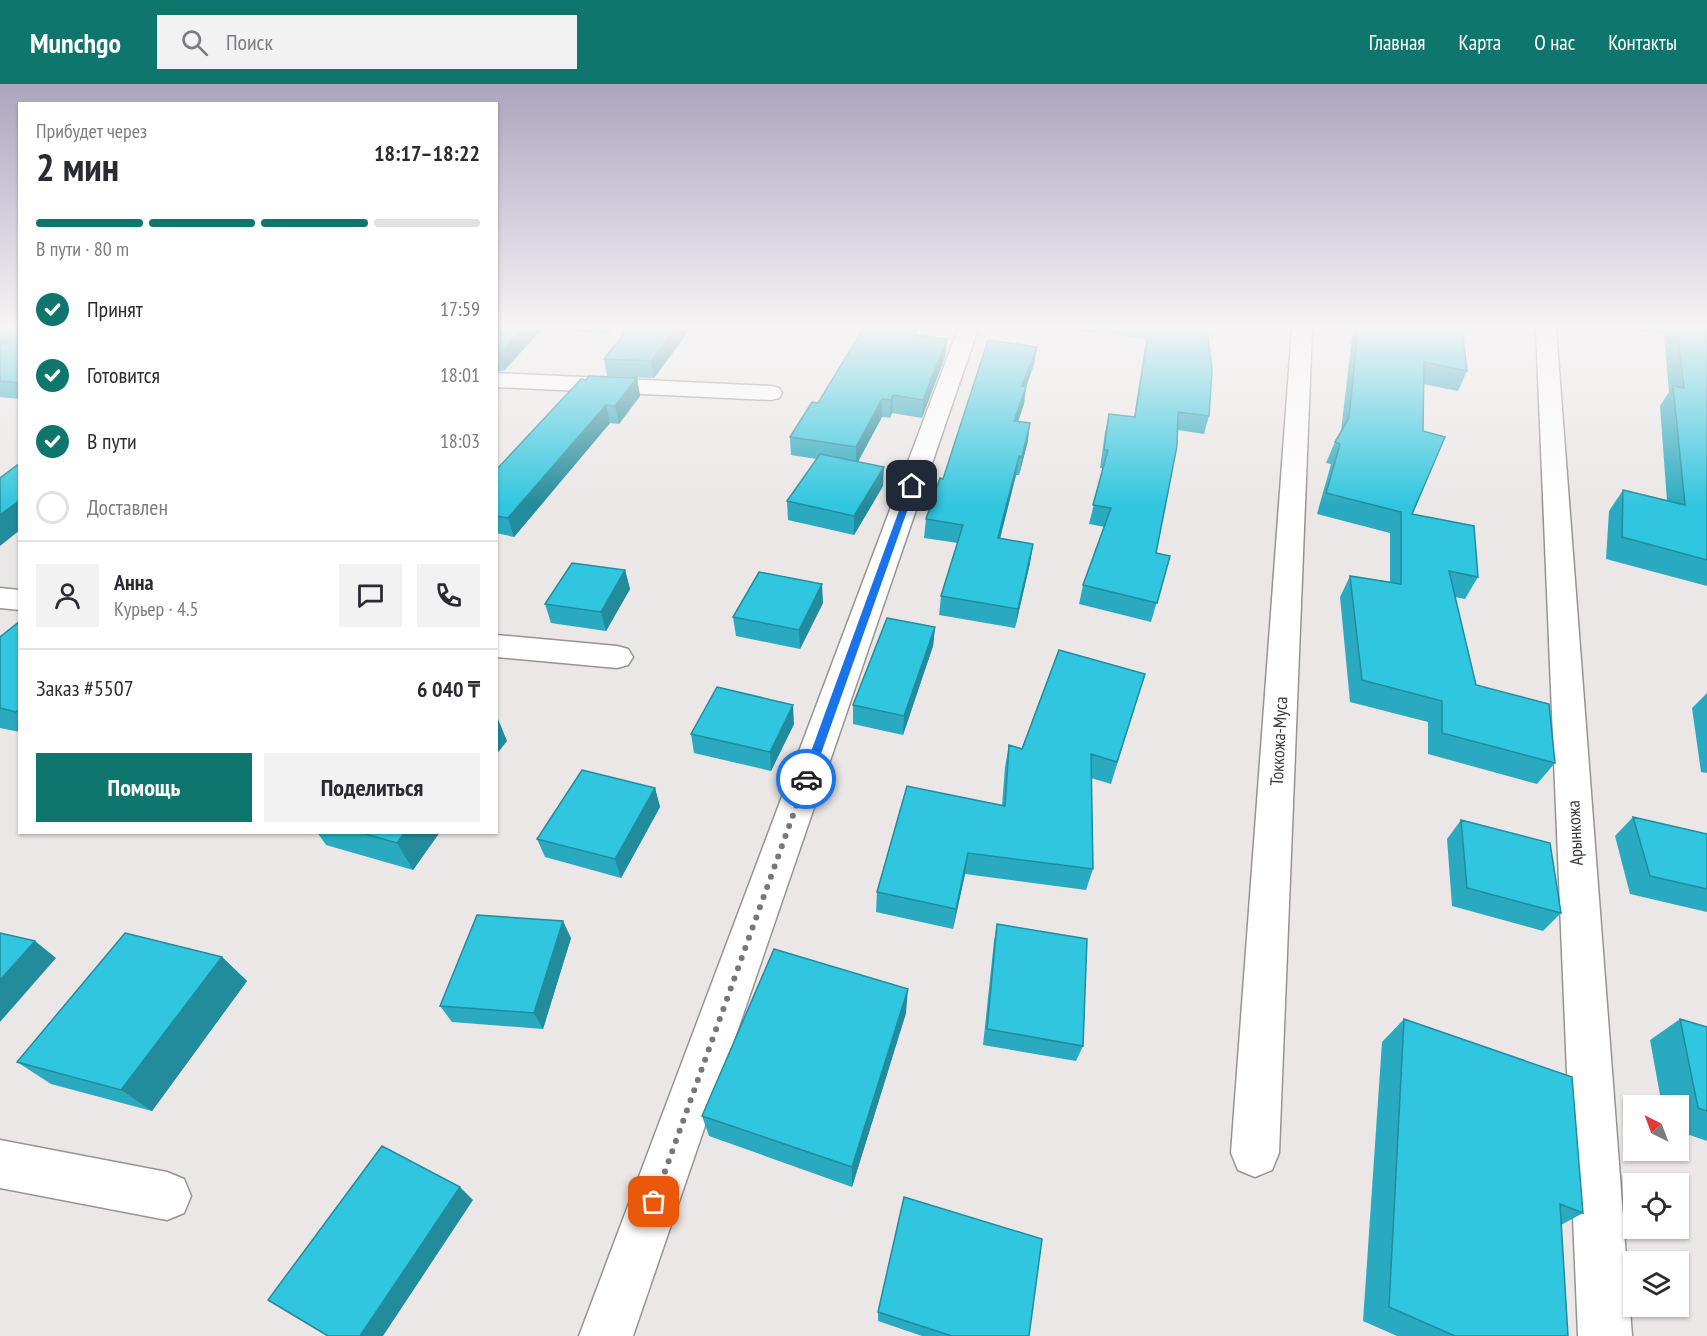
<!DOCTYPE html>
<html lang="ru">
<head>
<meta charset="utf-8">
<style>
  :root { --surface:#fff; --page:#f2f2f3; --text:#2b2b33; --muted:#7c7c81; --line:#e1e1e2; --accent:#0f766e }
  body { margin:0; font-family:"PT Sans Narrow",sans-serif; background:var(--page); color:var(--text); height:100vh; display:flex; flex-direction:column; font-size:22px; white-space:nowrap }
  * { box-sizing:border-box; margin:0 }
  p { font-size:20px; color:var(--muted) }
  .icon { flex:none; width:33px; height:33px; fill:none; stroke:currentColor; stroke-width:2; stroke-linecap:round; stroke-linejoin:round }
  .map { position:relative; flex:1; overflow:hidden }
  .side { position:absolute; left:18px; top:18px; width:480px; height:732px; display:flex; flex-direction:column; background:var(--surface); border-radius:0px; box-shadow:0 2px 4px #0004 }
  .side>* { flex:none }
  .needle { width:39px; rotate:318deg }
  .fabs { position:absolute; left:1623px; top:1011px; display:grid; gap:12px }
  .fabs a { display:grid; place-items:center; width:66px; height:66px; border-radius:0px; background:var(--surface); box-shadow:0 2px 4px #0004; font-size:30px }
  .pin { position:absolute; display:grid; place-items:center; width:51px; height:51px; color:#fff; margin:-26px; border-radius:12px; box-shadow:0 3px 9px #0006 }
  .courier { position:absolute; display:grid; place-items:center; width:60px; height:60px; margin:-30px; border:4px solid #1a73e8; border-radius:50%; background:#fff; color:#222; box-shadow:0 2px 8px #0007 }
  .summary em { font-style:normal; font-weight:800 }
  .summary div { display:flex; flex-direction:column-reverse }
  .summary { display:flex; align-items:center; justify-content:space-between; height:102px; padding:0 18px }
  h1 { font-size:39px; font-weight:800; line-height:45px }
  .bar { display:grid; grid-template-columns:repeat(4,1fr); gap:9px 6px; align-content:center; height:72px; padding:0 18px }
  .bar i { height:8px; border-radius:4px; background:var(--line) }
  .bar .selected { background:var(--accent) }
  .bar p { grid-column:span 4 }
  .line { display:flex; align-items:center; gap:15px; padding:0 18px; border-top:2px solid var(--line) }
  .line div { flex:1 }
  .round { display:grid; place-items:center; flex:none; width:63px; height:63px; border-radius:0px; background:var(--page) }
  ol { padding:0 18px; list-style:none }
  li { display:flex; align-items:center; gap:18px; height:66px }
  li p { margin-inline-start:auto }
  li .icon { padding:6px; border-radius:50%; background:var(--accent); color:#fff; stroke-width:4 }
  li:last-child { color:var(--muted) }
  li i { width:33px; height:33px; border:3px solid var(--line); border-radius:50% }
  .action { display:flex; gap:12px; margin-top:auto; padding:12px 18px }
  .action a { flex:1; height:69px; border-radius:0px; background:var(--accent); color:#fff; font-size:24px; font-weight:800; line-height:69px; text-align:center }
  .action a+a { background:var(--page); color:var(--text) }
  header { display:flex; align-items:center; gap:36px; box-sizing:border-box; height:84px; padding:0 30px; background:var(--accent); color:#fff }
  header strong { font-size:28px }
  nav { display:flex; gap:33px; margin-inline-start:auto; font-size:21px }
  .search { width:420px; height:54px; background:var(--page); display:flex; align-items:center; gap:15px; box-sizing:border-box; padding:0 21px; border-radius:0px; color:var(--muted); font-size:22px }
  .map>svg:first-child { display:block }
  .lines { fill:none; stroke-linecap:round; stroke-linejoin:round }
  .street-casing { stroke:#989393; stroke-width:3 }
  .street { fill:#fff; fill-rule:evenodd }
  .wall { fill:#2aaac0 }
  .shaded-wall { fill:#228b9c }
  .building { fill:#31c6df; stroke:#228b9c; stroke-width:1.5 }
  .route { fill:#1a73e8 }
  .done { stroke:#797776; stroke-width:6; stroke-dasharray:0 10.8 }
  .labels { text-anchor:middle; stroke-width:5; stroke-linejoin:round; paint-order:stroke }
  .street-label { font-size:18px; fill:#3b3a39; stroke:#fff }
</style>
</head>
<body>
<header>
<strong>Munchgo</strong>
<div class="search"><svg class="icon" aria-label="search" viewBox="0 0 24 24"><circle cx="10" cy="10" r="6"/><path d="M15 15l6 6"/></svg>Поиск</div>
<nav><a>Главная</a><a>Карта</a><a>О нас</a><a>Контакты</a></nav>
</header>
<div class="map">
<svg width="1707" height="1252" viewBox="0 0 1707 1252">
  <rect width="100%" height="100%" fill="#ece7e7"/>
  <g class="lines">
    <!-- street casing -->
    <g class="street-casing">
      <path id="street" d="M958,245H978L633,1252H579Z
        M1292,245H1312L1279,1069L1272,1086L1255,1093L1238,1086L1231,1069Z
        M1536,245H1556L1632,1252H1578Z
        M496,289L771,302L779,304L782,309L779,314L771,316L496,303Z
        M0,504L20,506V526L0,524Z
        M496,551L617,562L628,565L633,573L628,581L617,584L496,573Z
        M0,1056L167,1088L184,1095L191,1112L184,1129L167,1136L0,1104Z"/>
    </g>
    <!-- street -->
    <use href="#street" class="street"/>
  </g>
  <!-- wall -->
  <path class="wall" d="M0,245H20V315L0,313Z
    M496,245L504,287H496Z
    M565,245H613L606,251Z
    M690,245L654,294L607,292L604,275Z
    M1067,245H1207L1209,332L1204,350L1178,346L1156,469L1170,472L1151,538L1079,520L1083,501L1105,443L1089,440L1103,384H1100L1105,348L1109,330L1134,333L1146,255Z
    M1353,245H1462L1467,287L1458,307L1423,300L1412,430L1478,493L1465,515L1455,513L1476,601L1555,679L1537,700L1428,670V638L1350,618L1340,513L1350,492L1390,498V449L1317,430L1331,380L1326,379L1335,358L1341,347Z
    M1631,245H1707V502L1606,475L1609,427L1623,406L1667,417L1660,322L1669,308L1664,251Z
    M916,251L947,255L945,273L922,334L892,329L890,334L882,333L858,378L883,402L854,451L788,436L787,417L817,375L791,371L790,353L818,319Z
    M1037,263L1034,280L1026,303L1024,320L1018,338L1028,357L1019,391H1016L1000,455L1033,460L1030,479L1015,544L939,531L941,512L958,459L924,454L926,435L943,395Z
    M637,294L640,312L619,340L610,339L514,453L496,449V386L586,296Z
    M625,486L630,505L606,547L551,539L545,520Z
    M823,519L800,565L736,552L733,533Z
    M20,537V648L0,644V553Z
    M935,543L933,562L903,651L853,640V621Z
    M1145,590L1111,700L1091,694L1093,785L1086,806L965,790L953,845L876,828L877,808L1002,721L1005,683L1009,661L1022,665Z
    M1707,609V689L1701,688L1692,624Z
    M794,640L771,687L694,669L691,650Z
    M655,704L660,723L621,794L545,773L537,755Z
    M1633,733L1707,750V828L1630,810L1615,752Z
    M1461,736L1561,829L1543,847L1452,822L1447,755Z
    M317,748H440L413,786L326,761Z
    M997,840L1083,962L1076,977L983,961L994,857Z
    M571,854L543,945L452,938L440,922Z
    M222,873L247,897L152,1027L51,1000L17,978Z
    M906,929L852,1103L709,1052L702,1032Z
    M1404,935L1583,1129L1561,1141L1568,1252H1397L1363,1237L1382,958Z
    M1680,935L1707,943V1057L1678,1047V1022H1662L1650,956Z
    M878,1228L1029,1252H922L878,1237Z"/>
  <!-- shaded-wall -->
  <path class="shaded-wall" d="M522,245H542L504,287L499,270Z
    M605,245H613L606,251Z
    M675,245H690L654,294L651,277Z
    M947,255L945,273L922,334L923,316Z
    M1037,263L1034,280L1020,320L1022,302Z
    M637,294L640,312L619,340L615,322Z
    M1026,303L1024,320L1012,355L1014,337Z
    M893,311L892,329L890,334L891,316Z
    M882,315V333L856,381V363Z
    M606,321L610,339L514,453L508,434Z
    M1030,339L1028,357L1019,391L1022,373Z
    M1019,372L1016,391L995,473L998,454Z
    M884,383L883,402L854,451V432Z
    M20,416V446L0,462V431Z
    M1033,460L1030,479L1015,544L1018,525Z
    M625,486L630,505L606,547L601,528Z
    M822,500L823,519L800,565L799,546Z
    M935,543L933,562L903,651L904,632Z
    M793,621L794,640L771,687L770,668Z
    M496,630L507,657L496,671Z
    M655,704L660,723L621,794L615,775Z
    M405,748H440L413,786L397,759Z
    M968,769L965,790L953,845L956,825Z
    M563,837L571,854L543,945L534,929Z
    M35,857L56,874L0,938V896Z
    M222,873L247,897L152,1027L121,1006Z
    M908,905L906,929L852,1103V1083Z
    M460,1103L473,1116L383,1252H360Z"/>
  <!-- building -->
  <path class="building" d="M10,245H20V299L0,297V260H10Z
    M496,245H522L499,270H496Z
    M628,245H675L651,277L604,275Z
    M863,245H916L915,251L947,255L923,316L893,311L891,316L882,315L856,363L790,353L812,318L818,319Z
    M1149,245H1207L1212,286L1209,332L1178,328L1177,362L1156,469L1170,472L1157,519L1083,501L1111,424L1093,421L1108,366H1104L1109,330L1135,333Z
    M1358,245H1462L1467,287L1424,278L1423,347L1445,353L1412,430L1474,442L1478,493L1449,487L1476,601L1549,620L1555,679L1442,649V617L1362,596L1350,492L1401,500V428L1326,409L1340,360L1335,358L1349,334Z
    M1677,245H1707V476L1622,453L1623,406L1685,421L1673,302L1684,304Z
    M988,256L1037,263L1022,302L1026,303L1014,337L1030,339L1022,373L1019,372L998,454L1033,460L1018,525L941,512L963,441L926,435L940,394L943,395Z
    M589,292L637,294L615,322L606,321L508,434L496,432V386L581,295L586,296Z
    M820,370L884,383L854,432L787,417Z
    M20,379V416L0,431V394Z
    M572,479L625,486L601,528L545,520Z
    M759,488L822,500L799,546L733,533Z
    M887,534L935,543L904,632L853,621Z
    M20,537V625L16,628L0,624V553Z
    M1059,566L1145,590L1117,678L1091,670L1093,785L968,769L956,825L877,808L907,702L1005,722L1009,661L1022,665Z
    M717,603L793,621L770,668L691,650Z
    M582,686L655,704L615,775L537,755Z
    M1633,733L1707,750V805L1650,792Z
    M1461,736L1550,759L1561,829L1467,804Z
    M358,748H405L397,759Z
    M477,831L563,837L534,929L440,922Z
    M997,840L1087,855L1083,962L987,945Z
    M0,849L35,857L0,896Z
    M125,849L222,873L121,1006L17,978Z
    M774,865L908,905L852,1083L702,1032Z
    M1404,935L1572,993L1583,1129L1560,1120L1568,1252H1455L1389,1223Z
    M1680,935L1707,943V1027L1698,1024Z
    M382,1062L460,1103L360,1252H328L268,1216Z
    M904,1113L1042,1155L1029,1252H952L878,1228Z"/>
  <!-- sky -->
  <linearGradient id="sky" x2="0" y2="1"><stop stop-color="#aba4bf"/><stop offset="0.58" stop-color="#f6f4f4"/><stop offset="1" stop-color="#f6f4f4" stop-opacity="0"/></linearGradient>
  <rect width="1707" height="421" fill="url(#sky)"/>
  <!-- route -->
  <path class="route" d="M912,400L916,402L812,695L810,697H803L801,695L908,402Z"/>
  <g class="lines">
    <!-- done -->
    <path class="done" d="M654,1118L806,695"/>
  </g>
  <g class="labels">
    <!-- street labels -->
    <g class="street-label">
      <text transform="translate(1279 657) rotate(-87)" y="6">Токкожа-Муса</text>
      <text transform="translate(1575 749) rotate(-93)" y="6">Арынкожа</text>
    </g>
  </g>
</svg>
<div class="fabs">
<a><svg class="needle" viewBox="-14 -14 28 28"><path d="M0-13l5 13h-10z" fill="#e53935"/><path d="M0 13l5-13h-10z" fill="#7c7c81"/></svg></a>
<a><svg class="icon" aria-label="locate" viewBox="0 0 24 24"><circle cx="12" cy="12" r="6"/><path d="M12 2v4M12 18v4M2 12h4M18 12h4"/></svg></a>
<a><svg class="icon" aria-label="layers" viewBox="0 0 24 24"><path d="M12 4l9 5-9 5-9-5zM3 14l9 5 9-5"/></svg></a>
</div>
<div class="pin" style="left:654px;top:1118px;background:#ea580c"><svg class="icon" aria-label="bag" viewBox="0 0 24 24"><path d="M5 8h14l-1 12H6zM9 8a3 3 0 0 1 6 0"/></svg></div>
<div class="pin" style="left:912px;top:402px;background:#1f2937"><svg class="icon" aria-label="home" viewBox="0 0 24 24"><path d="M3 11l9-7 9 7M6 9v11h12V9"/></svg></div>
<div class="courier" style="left:806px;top:695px"><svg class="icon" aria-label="car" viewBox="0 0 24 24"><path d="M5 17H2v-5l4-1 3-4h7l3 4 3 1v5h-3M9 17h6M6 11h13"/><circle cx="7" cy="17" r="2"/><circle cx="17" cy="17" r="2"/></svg></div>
<section class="side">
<div class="summary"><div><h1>2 мин</h1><p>Прибудет через</p></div><em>18:17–18:22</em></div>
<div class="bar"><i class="selected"></i><i class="selected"></i><i class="selected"></i><i></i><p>В пути · 80 m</p></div>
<ol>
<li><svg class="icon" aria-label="check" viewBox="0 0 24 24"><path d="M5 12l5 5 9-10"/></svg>Принят<p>17:59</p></li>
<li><svg class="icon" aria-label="check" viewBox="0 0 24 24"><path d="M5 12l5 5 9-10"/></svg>Готовится<p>18:01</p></li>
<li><svg class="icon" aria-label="check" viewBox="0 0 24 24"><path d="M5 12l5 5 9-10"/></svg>В пути<p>18:03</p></li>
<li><i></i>Доставлен</li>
</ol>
<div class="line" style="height:108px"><a class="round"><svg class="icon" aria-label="person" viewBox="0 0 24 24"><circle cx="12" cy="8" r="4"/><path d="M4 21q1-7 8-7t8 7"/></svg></a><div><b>Анна</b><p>Курьер · 4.5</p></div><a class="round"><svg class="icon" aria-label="chat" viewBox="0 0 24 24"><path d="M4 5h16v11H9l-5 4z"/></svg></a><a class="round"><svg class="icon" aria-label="phone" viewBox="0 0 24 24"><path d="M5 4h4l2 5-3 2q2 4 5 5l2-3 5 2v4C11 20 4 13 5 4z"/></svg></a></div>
<div class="line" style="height:78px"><div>Заказ #5507</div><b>6 040 ₸</b></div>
<div class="action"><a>Помощь</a><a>Поделиться</a></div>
</section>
</div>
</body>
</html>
